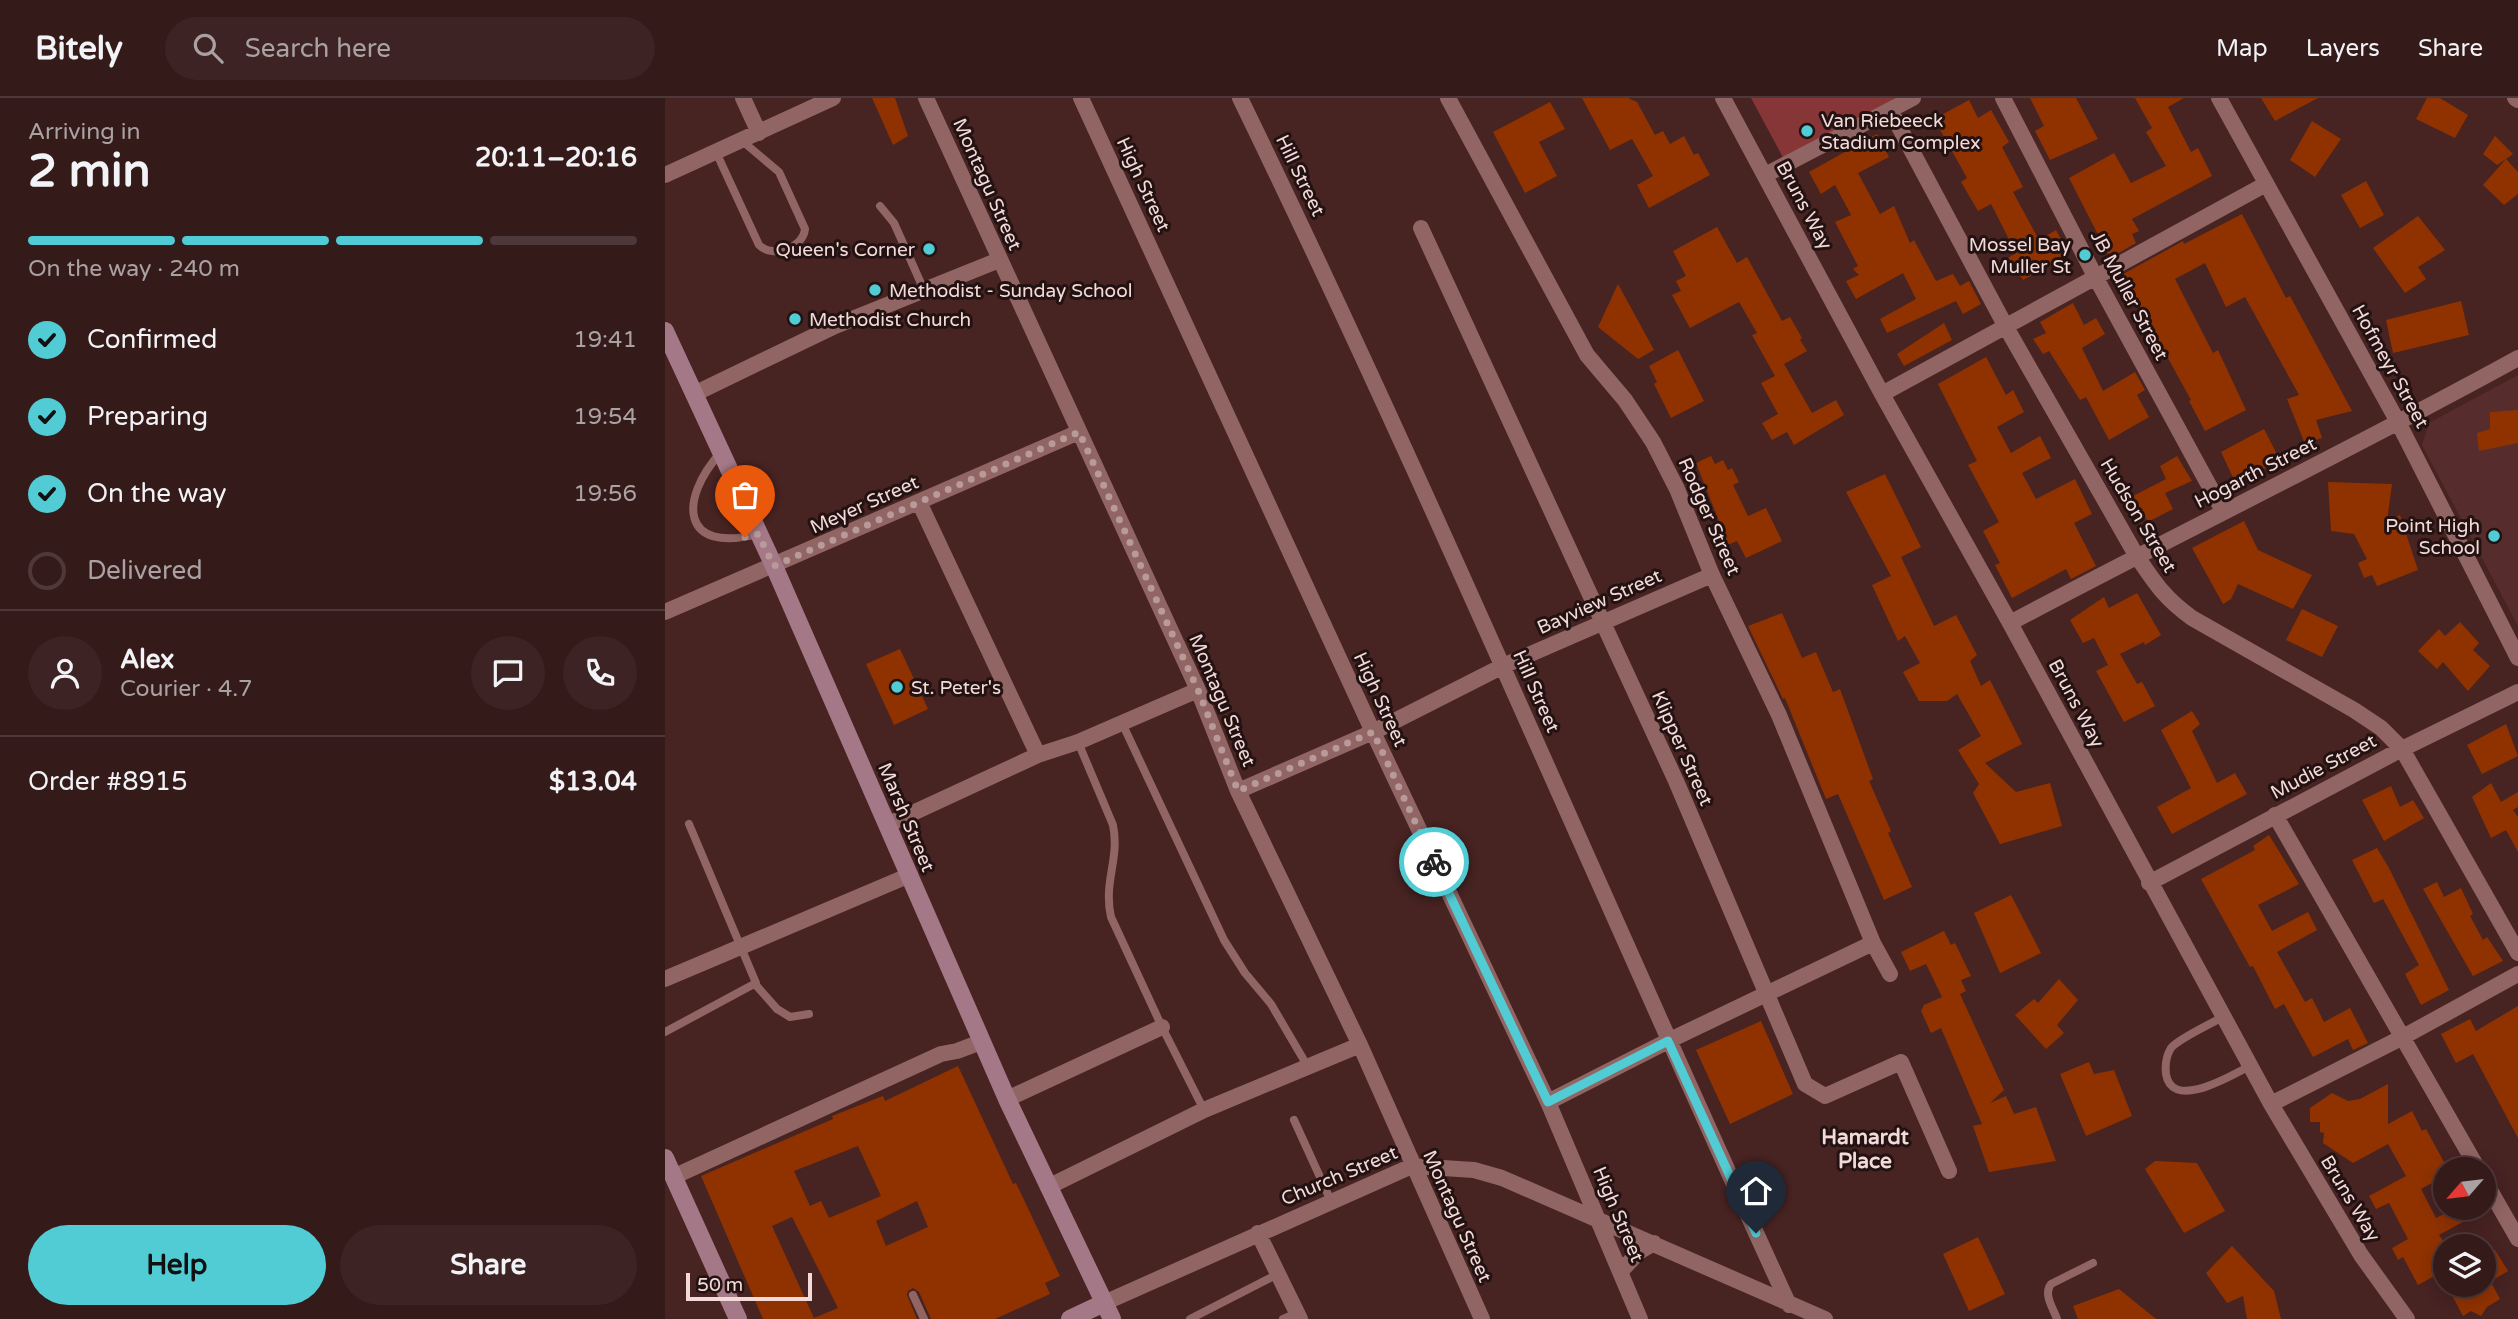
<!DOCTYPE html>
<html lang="en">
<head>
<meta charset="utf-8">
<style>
  :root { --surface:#351a1a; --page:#3d2323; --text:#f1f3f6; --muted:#aaa1a2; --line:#4f3839; --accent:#51ccd4 }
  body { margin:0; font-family:"Varela Round",sans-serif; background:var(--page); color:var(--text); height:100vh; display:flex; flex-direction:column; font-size:26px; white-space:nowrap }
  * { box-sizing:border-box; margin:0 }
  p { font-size:23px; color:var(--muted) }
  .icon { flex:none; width:38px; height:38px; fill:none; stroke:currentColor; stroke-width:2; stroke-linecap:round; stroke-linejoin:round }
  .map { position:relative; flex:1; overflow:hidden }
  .sheet { display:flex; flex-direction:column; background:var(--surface); width:665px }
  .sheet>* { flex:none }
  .needle { width:46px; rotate:242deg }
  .tools { position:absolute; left:1768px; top:1059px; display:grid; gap:14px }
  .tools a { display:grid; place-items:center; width:63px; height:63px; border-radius:50%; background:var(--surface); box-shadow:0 4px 18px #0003,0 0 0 2px var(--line); font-size:35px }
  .scale { position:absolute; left:21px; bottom:18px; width:126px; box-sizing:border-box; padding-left:7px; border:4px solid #f3dad9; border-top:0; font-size:19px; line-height:24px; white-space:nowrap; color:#f3dad9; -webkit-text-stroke:5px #221211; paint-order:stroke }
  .pin { position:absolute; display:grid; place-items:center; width:60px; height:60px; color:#fff; margin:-72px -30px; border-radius:50% 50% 50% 0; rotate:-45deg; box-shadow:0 0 7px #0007 }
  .pin .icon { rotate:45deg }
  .courier { position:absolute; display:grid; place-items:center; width:70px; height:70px; margin:-35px; border:5px solid #51ccd4; border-radius:50%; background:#fff; color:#222; box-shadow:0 2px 9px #0007 }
  .headline em { font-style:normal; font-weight:800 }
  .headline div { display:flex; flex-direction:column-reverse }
  .headline { display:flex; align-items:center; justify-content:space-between; height:119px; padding:0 28px }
  h1 { font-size:46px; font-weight:800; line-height:52px }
  .bar { display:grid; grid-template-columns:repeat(4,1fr); gap:10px 7px; align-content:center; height:84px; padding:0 28px }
  .bar i { height:9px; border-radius:5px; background:var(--line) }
  .bar .current { background:var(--accent) }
  .bar p { grid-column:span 4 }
  .line { display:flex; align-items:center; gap:18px; padding:0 28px; border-top:2px solid var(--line) }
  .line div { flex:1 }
  .round { display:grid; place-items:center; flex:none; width:74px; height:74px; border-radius:37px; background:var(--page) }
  ol { padding:0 28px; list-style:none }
  li { display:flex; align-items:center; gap:21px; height:77px }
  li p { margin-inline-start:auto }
  li .icon { padding:7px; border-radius:50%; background:var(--accent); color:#111; stroke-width:4 }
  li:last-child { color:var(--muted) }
  li i { width:38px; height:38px; border:4px solid var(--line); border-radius:50% }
  .action { display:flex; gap:14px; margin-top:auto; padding:14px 28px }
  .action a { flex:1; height:80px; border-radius:42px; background:var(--accent); color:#111; font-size:28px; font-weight:800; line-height:80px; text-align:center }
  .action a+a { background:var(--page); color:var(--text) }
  header { display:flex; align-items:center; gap:42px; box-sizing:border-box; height:98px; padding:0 35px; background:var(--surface); border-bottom:2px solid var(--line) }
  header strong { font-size:33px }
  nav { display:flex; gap:38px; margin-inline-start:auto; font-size:24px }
  .search { width:490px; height:63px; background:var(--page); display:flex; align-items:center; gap:18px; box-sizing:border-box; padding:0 24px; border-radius:38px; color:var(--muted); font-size:26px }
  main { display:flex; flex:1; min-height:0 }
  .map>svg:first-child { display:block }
  .built { fill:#572c2c }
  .green { fill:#873638 }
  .building { fill:#903200; fill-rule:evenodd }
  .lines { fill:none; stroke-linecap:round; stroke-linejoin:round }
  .lane { stroke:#906563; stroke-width:8 }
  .street { stroke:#906563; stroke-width:16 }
  .secondary { stroke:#a57888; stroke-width:18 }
  .done { stroke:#b79a99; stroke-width:7; stroke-dasharray:0 12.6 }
  .route { stroke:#51ccd4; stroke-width:9 }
  .poi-dot { fill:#51ccd4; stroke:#221211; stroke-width:2.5 }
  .labels { text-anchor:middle; stroke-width:6; stroke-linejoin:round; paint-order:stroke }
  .poi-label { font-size:19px; fill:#f3dad9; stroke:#221211; text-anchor:start }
  .street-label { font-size:19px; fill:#f3dad9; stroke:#221211 }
  .neighbourhood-label { font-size:21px; font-weight:bold; fill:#f3dad9; stroke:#221211 }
</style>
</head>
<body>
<header>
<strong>Bitely</strong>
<div class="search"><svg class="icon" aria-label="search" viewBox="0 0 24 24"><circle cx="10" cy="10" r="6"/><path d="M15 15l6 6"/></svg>Search here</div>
<nav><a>Map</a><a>Layers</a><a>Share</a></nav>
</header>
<main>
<section class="sheet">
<div class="headline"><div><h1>2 min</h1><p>Arriving in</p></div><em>20:11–20:16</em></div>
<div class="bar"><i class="current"></i><i class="current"></i><i class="current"></i><i></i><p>On the way · 240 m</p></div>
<ol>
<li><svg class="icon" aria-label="check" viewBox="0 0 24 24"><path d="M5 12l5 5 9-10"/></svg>Confirmed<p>19:41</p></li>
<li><svg class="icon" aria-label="check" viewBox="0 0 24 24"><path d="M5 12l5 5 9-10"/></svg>Preparing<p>19:54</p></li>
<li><svg class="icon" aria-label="check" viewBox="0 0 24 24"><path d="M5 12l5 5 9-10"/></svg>On the way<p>19:56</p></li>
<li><i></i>Delivered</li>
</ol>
<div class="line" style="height:126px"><a class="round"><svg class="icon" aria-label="person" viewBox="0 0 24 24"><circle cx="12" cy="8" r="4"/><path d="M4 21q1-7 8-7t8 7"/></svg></a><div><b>Alex</b><p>Courier · 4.7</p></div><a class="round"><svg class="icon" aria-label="chat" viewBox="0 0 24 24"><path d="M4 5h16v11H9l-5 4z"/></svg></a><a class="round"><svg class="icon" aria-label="phone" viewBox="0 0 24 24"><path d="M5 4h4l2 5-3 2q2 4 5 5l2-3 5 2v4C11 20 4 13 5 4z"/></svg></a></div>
<div class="line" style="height:91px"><div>Order #8915</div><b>$13.04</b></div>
<div class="action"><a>Help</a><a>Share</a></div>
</section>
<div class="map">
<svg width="1853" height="1221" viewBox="0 0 1853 1221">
  <rect width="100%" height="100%" fill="#472322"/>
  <!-- built -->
  <path class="built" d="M1853,277V528L1757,347L1764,325Z"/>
  <!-- green -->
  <path class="green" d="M1086,0H1242L1121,65Z"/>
  <!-- building -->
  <path class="building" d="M207,0H230L243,38L228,47Z
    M917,0H963L972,4L990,37L998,33L1005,46L1019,38L1029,57L1033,55L1045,77L984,110L972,87L988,78L967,41L945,52Z
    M1365,0H1411L1433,41L1385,62L1370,33L1379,28Z
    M1470,0H1519L1503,9L1526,54L1533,50L1547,78L1467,121L1474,133L1467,136L1471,145L1445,160L1404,80L1449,55L1466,85L1501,68L1481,34L1487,30Z
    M1596,0H1653L1610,23Z
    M1762,0H1775L1803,17L1790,40L1751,21Z
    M1304,2L1313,20L1326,12L1344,44L1337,49L1358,89L1348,94L1374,142L1391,132L1404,156L1358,182L1343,160L1351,155L1326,106L1313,113L1296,84L1302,80L1269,21Z
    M885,4L900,31L874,44L892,78L860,95L828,34Z
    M1647,23L1676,41L1650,79L1625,62Z
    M1212,36L1224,59L1193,75L1215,116L1229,108L1245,145L1249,142L1271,183L1288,176L1295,188L1304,183L1316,206L1298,216L1291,203L1222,235L1215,221L1251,201L1238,175L1191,201L1181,183L1194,177L1188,171L1193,168L1170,124L1186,117L1170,87L1156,96L1144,74Z
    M1830,38L1848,56L1841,61L1853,74V96L1839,107L1818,87L1841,61L1832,67L1818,56Z
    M1701,83L1719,117L1695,130L1676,97Z
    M1577,116L1621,200L1625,198L1687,313L1651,322L1657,340L1640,346L1622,301L1634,297L1580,199L1561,209L1540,165L1510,181L1548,255L1553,252L1581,312L1540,333L1524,303L1526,302L1471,202L1467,204L1453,179L1518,143L1519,146Z
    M1753,118L1780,152L1753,169L1761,181L1740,195L1708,150Z
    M1052,129L1072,165L1082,159L1117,223L1125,219L1137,240L1135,242L1142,253L1119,266L1147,315L1171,302L1179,317L1129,347L1122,334L1107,342L1097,325L1113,316L1096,285L1110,278L1087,237L1092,235L1074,204L1025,230L1007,197L1016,193L1011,183L1021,178L1008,153Z
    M953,186L989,252L973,261L933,229Z
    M1796,203L1804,237L1728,255L1721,222Z
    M1408,205L1419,227L1431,220L1440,236L1417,250L1438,293L1470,274L1480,292L1472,297L1484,319L1444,342L1421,299L1415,302L1384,253L1378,256L1368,241L1381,235L1375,224Z
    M1279,225L1287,242L1239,268L1232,256Z
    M1013,252L1039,303L1006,320L989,286L992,284L984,268Z
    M1321,259L1341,297L1348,292L1359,314L1332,329L1346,355L1375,338L1386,360L1357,375L1371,401L1410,381L1427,416L1409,425L1431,468L1406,481L1401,471L1347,500L1330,467L1335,465L1318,433L1334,424L1303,367L1312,363L1273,286Z
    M1853,312V345L1814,353L1812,335L1825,331V314Z
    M1599,331L1615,362L1571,386L1556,354Z
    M1046,358L1050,366L1058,362L1063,372L1067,370L1074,384L1068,387L1083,418L1101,410L1117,443L1081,460L1072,443L1060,448L1052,430L1056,428L1031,365Z
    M1512,358L1527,383L1500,395L1508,411L1483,424L1468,398L1501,381L1495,368Z
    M1220,376L1256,449L1236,459L1269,528L1291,517L1312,557L1305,563L1316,588L1325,582L1357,646L1320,665L1351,694L1385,685L1397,728L1335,746L1308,695L1314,686L1293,652L1316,638L1292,596L1282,603H1254L1238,574L1255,565L1240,538L1233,543L1207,487L1226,478L1181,394Z
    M1663,384L1727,386L1722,423L1735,417L1753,472L1712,488L1707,477L1699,480L1693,465L1702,461L1689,436L1666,433Z
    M1579,423L1593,452L1647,477L1628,511L1573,486L1566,501L1558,506L1527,450Z
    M1472,495L1496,537L1480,547L1479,544L1455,556L1472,586L1477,584L1490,608L1459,624L1431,573L1443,567L1429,540L1418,545L1405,522L1439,499L1444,510Z
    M1637,511L1673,528L1657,559L1621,542Z
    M1117,515L1137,560L1151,554L1168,594L1175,591L1208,681L1204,683L1226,733L1223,735L1247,789L1219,802L1173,696L1161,701L1120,600L1118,601L1083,528Z
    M1795,524L1814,545L1808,552L1825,568L1803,593L1778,564L1772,571L1753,553L1774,531L1780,538Z
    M235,551L263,611L229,627L201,566Z
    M1527,613L1535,626L1527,633L1552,685L1570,675L1582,696L1507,736L1492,709L1526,690L1496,632Z
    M1841,626L1853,658L1817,676L1802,647Z
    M1826,685L1836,704L1853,694V709L1848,712L1853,719V754L1841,732L1826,740L1807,699Z
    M1726,688L1735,709L1748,702L1759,720L1719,743L1697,702Z
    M1604,737L1634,786L1593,807L1607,833L1643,814L1652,832L1612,854L1640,904L1647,900L1659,924L1685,910L1703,945L1688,952L1683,941L1648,959L1619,906L1610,911L1588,868L1585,869L1536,781L1590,752L1588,748Z
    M1712,750L1724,770L1784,892L1756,907L1740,876L1754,867L1718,801L1709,805L1687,762Z
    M1772,784L1779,799L1796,790L1808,816L1805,818L1818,842L1822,839L1838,863L1808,878L1758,791Z
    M1346,797L1376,855L1335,875L1309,815Z
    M1279,833L1286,847L1290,845L1306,878L1296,882L1301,893L1295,896L1339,992L1325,1005L1341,998L1349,1016L1371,1009L1391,1063L1324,1074L1308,1028L1317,1026L1276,930L1266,935L1256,913L1259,907L1277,899L1261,866L1245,873L1236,854Z
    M1394,881L1413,902L1392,927L1399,935L1381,951L1350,917L1369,901L1373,905Z
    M1853,908V1040L1808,956L1791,965L1776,936L1805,921L1811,933Z
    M1096,923L1128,996L1065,1026L1031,952Z
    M1424,964L1429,976L1449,972L1467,1018L1421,1038L1395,976Z
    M293,968L348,1086L351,1085L395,1178L380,1185L385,1196L330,1221H266L254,1194L248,1190L243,1193L242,1197L252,1221H98L36,1078L168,1021L167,1018L218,998L220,1003ZM193,1048L216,1098L164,1120L156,1103L145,1108L129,1073ZM252,1103L263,1129L221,1148L211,1123ZM127,1119L173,1210L149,1220L107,1128Z
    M1723,986V1026L1747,1013L1757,1033L1761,1031L1780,1066V1078L1756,1091L1771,1120L1791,1110H1823L1774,1137L1780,1145V1172L1753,1187L1738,1159L1733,1162L1727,1150L1743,1141L1724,1105L1711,1111L1704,1098L1741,1078L1723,1046L1688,1065L1658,1045L1659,1035L1655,1034V1024H1645V1010L1667,995L1683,1003L1695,1001Z
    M1490,1063L1532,1065L1560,1113L1519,1135L1480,1071Z
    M1313,1139L1340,1196L1304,1213L1278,1156Z
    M1567,1148L1609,1193L1616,1221H1582L1578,1198L1562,1205L1541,1175Z
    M1830,1152L1843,1173L1828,1182L1818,1165V1158Z
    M1781,1186H1827L1835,1201L1822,1209L1816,1218L1806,1213L1798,1218Z
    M1454,1191L1491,1221H1413L1408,1208Z"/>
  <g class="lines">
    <!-- lane -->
    <path class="lane" d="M51,54L94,147C108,161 138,150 140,131L114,74L76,42
      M215,108L229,125L259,192
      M56,354C13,402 16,456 93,436
      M457,625L559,842L580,875L606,906L643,969
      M413,644L448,727C455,762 438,783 446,819L497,929L539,1012
      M90,886L112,911L125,919L144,916
      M1558,919C1547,925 1513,941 1506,950C1501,958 1500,967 1501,976C1507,1014 1567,977 1585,968
      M0,934L91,885L24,726
      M629,1022L666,1103
      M248,1197L259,1221
      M525,1221L613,1176
      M618,1221L632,1215
      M1392,1221C1388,1210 1378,1196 1386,1186L1428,1165"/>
    <!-- street -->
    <path class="street" d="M78,0L94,35
      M261,0L533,592L573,693L695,947L817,1221
      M416,0L708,634L883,1004L975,1221
      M575,0C768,397 939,805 1124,1207
      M783,0L922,257L960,302L988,344L1012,391L1047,477L1114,617L1208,845L1225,876
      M1058,0L1217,296L1345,525L1606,1006L1696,1157L1742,1221
      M1338,0L1431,180L1558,413
      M1554,0L1734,326L1853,560
      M1850,0L1853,2
      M1225,12L1341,229L1471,457C1490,485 1499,500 1527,520L1689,612L1716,630L1737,651L1853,855
      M0,77L168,0
      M1100,77L1248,0
      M756,130L1011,683L1140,986L1160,998L1236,964L1284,1073
      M29,296L170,228L334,162
      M1217,296L1601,86
      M254,404L373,657
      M0,514L414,334
      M1345,525C1514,435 1686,352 1853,260
      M573,693L708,634L838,568L1047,477
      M1610,717L1813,1071
      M224,726L373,657L413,644L533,592
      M1484,785L1737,651L1853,594
      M0,881L245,777
      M342,1001L497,929
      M883,1004L1003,943L1208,845
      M1606,1006L1738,939L1853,876
      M8,1079L276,956L292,953L316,944
      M1818,1080L1853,1141
      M383,1089L539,1012L695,947
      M593,1135L635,1221
      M956,1173L974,1154L989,1145
      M439,1205L747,1068L809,1072L837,1080L1160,1221"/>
    <!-- secondary -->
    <path class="secondary" d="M0,233L109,468L342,1001L447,1221
      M0,1060L73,1221
      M405,1221L439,1205"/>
  </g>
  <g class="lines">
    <!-- done -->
    <path class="done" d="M80,439L93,436L109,468L414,334L533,592L573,693L708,634L769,764"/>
    <!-- route -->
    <path class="route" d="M769,764L883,1004L1003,943L1091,1135"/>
  </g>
  <!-- markers -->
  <g class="poi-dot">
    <circle cx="1142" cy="33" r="7"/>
    <circle cx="264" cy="151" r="7"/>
    <circle cx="1420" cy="157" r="7"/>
    <circle cx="210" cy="192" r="7"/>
    <circle cx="130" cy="221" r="7"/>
    <circle cx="1829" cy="438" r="7"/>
    <circle cx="232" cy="589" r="7"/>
  </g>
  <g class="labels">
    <!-- poi labels -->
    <g class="poi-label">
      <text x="1156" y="29">Van Riebeeck<tspan x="1156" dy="22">Stadium Complex</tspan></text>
      <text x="1406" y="153" text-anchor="end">Mossel Bay<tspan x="1406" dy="22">Muller St</tspan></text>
      <text x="250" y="158" text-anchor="end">Queen's Corner</text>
      <text x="224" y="199">Methodist - Sunday School</text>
      <text x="144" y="228">Methodist Church</text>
      <text x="1815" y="434" text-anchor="end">Point High<tspan x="1815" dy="22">School</tspan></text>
      <text x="246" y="596">St. Peter's</text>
    </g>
    <!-- street labels -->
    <g class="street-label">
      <text transform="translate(636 77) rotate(64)" y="7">Hill Street</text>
      <text transform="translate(323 86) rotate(66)" y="7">Montagu Street</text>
      <text transform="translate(479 86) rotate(65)" y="7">High Street</text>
      <text transform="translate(1140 107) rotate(62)" y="7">Bruns Way</text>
      <text transform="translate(1465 197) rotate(62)" y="7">JB Muller Street</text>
      <text transform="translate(1726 268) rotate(61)" y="7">Hofmeyr Street</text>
      <text transform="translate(1590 374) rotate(-27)" y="7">Hogarth Street</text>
      <text transform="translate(199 406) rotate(-24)" y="7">Meyer Street</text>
      <text transform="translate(1474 417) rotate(59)" y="7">Hudson Street</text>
      <text transform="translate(1045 418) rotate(66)" y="7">Rodger Street</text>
      <text transform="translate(934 503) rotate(-24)" y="7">Bayview Street</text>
      <text transform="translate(872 593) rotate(66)" y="7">Hill Street</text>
      <text transform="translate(716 601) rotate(65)" y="7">High Street</text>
      <text transform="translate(558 602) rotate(67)" y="7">Montagu Street</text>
      <text transform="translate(1412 605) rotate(62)" y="7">Bruns Way</text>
      <text transform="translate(1018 650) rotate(66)" y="7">Klipper Street</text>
      <text transform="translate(1658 668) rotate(-28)" y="7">Mudie Street</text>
      <text transform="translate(242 719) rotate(67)" y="7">Marsh Street</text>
      <text transform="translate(674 1077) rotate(-23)" y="7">Church Street</text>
      <text transform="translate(1686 1100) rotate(59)" y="7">Bruns Way</text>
      <text transform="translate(954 1116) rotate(67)" y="7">High Street</text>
      <text transform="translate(793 1118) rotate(66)" y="7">Montagu Street</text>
    </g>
    <!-- neighbourhood labels -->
    <g class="neighbourhood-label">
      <text x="1200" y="1046">Hamardt<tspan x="1200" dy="24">Place</tspan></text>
    </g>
  </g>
</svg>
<div class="tools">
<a><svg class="needle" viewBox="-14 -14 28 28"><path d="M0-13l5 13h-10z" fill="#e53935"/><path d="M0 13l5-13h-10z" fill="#aaa1a2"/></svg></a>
<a><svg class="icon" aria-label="layers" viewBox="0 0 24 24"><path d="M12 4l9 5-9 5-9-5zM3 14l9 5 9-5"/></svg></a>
</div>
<div class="scale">50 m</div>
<div class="pin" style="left:80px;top:439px;background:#ea580c"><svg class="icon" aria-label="bag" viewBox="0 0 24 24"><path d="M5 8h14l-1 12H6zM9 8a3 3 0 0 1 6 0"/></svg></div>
<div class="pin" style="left:1091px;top:1135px;background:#1f2937"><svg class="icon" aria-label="home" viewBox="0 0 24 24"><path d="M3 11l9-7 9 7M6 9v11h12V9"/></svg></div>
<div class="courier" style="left:769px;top:764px"><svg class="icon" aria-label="bike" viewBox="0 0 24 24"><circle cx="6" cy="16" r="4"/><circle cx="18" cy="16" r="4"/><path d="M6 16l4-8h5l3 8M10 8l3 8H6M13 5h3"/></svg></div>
</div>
</main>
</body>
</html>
